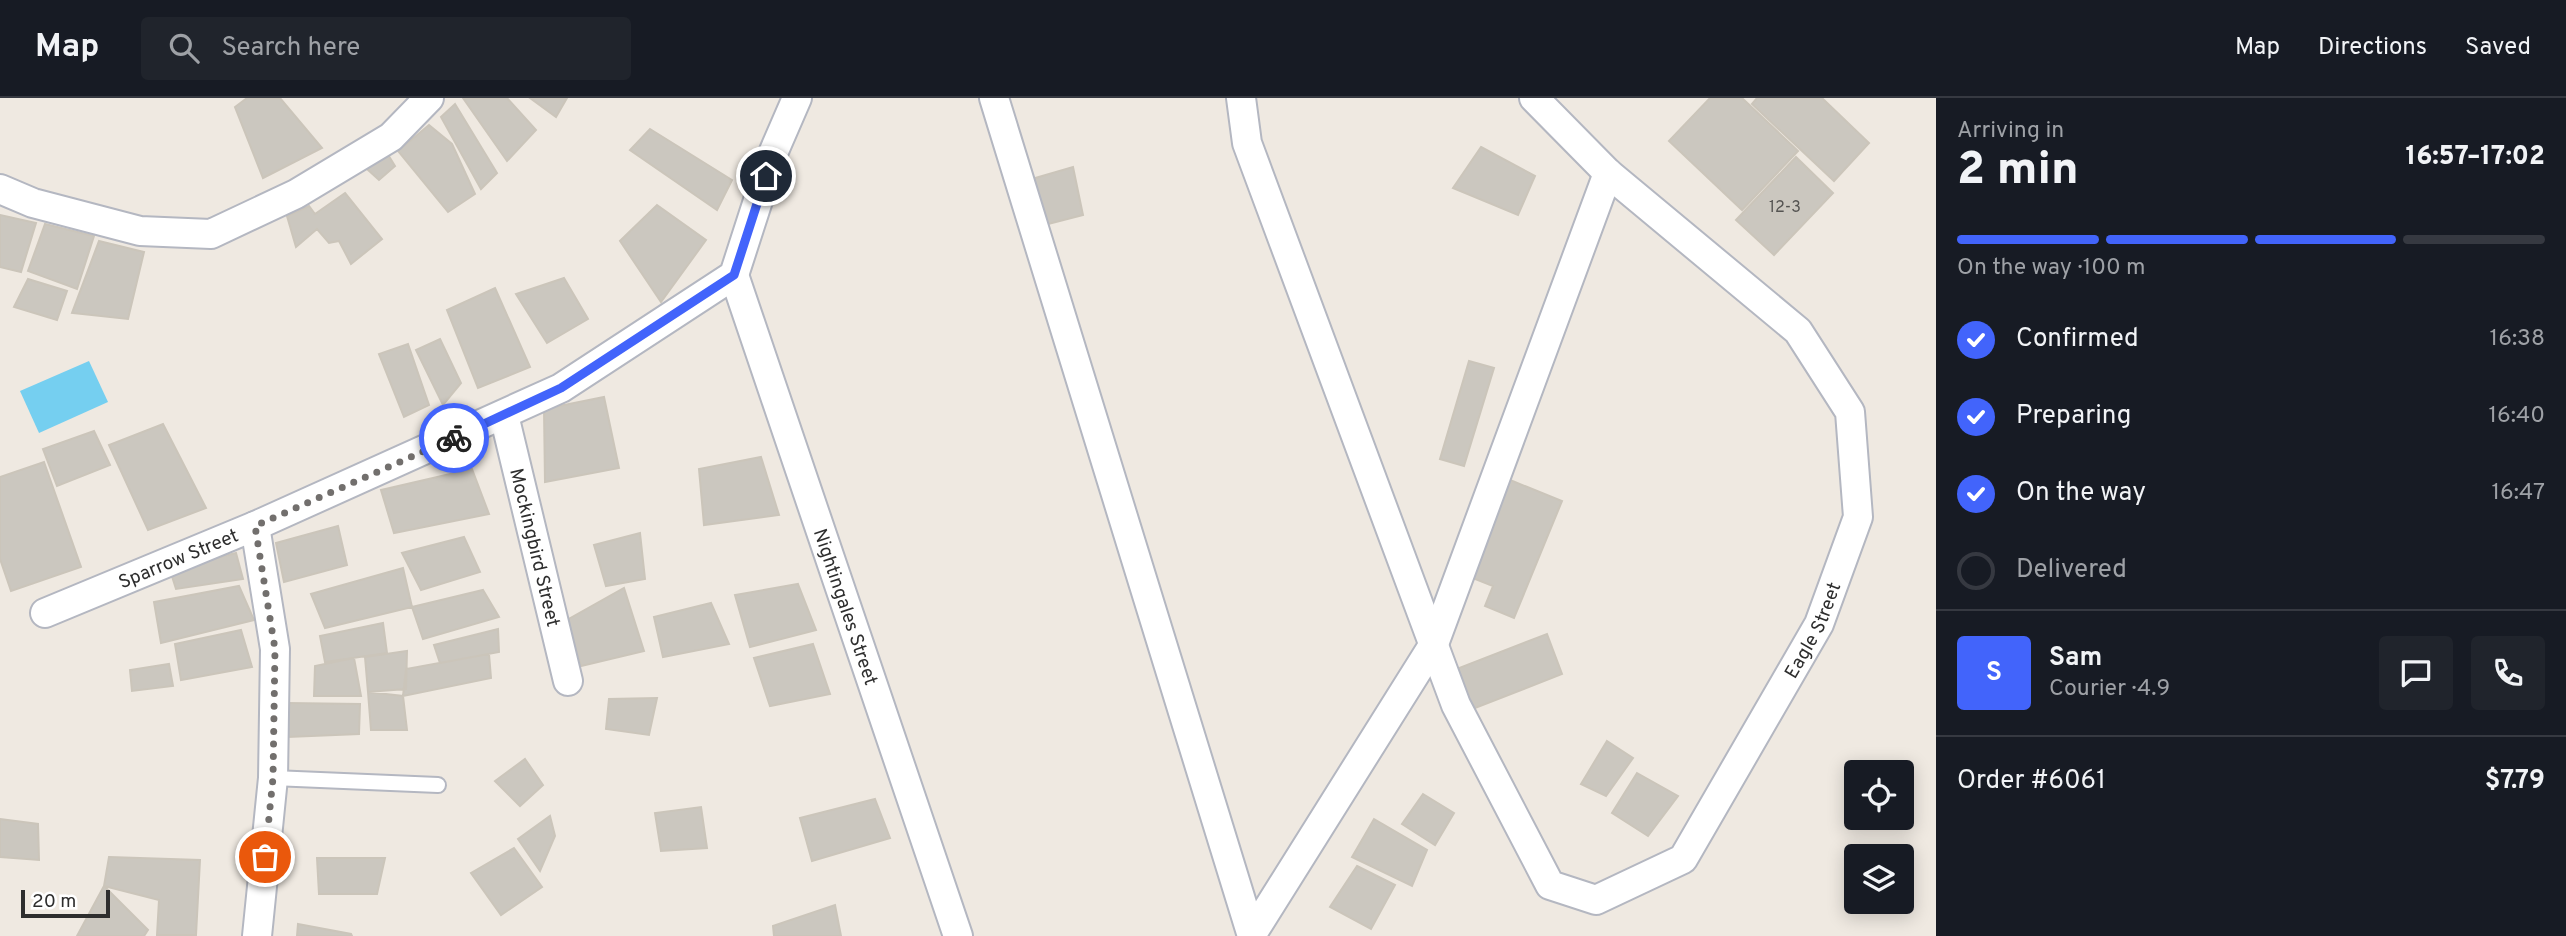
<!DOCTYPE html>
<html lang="en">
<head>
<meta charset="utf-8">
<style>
  :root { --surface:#171b24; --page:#20242c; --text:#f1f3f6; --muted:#9ea1a6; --line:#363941; --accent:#4264fb }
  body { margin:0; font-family:Overpass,sans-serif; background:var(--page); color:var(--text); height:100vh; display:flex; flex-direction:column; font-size:26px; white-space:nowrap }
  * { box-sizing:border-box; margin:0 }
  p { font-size:23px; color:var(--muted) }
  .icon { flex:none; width:38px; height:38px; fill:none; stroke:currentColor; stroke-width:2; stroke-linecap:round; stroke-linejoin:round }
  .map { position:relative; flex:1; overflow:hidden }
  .drawer { display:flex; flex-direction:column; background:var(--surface); width:630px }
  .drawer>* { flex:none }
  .controls { position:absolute; left:1844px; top:662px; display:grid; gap:14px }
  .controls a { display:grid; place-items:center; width:70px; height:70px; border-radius:7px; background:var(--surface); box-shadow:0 4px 18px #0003; font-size:35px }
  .scale { position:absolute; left:21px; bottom:18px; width:89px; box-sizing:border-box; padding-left:7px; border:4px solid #2e2e2e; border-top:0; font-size:19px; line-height:24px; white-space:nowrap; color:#2e2e2e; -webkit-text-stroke:5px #fff; paint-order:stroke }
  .pin { position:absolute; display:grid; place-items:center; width:60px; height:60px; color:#fff; margin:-30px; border:4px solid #fff; border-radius:50%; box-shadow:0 2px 7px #0007 }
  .courier { position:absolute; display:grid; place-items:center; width:70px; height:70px; margin:-35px; border:5px solid #4264fb; border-radius:50%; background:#fff; color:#222; box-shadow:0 2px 9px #0007 }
  .head em { font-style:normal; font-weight:800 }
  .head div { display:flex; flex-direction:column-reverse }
  .head { display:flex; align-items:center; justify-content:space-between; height:119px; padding:0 21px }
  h1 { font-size:46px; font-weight:800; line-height:52px }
  .bar { display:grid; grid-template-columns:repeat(4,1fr); gap:10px 7px; align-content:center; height:84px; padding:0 21px }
  .bar i { height:9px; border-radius:5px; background:var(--line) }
  .bar .current { background:var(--accent) }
  .bar p { grid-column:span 4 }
  .line { display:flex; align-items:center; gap:18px; padding:0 21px; border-top:2px solid var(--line) }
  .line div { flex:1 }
  .round { display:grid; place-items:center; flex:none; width:74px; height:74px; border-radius:7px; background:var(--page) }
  ol { padding:0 21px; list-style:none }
  li { display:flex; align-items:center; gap:21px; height:77px }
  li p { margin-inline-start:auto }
  li .icon { padding:7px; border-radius:50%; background:var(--accent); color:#fff; stroke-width:4 }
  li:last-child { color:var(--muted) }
  li i { width:38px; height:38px; border:4px solid var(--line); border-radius:50% }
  header { display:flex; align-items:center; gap:42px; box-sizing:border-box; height:98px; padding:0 35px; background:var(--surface); border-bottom:2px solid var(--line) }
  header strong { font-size:33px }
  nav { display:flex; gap:38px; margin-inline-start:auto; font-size:24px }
  .search { width:490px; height:63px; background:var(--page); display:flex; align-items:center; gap:18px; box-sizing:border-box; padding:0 24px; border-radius:7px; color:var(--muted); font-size:26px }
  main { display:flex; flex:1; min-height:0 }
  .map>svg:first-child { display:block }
  .water { fill:#75cff0 }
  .building { fill:#cbc7bf; stroke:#cbc5ba; stroke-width:2 }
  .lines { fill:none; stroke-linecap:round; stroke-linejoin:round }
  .lane-casing { stroke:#b4b7c1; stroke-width:18 }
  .street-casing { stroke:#b4b7c1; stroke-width:32 }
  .lane { stroke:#fff; stroke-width:14 }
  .street { stroke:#fff; stroke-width:28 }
  .done { stroke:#726f6d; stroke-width:7; stroke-dasharray:0 12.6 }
  .route { stroke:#4264fb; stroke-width:9 }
  .labels { text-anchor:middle; stroke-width:5; stroke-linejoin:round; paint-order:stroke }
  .number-label { font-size:16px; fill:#555452 }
  .street-label { font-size:19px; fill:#2e2e2e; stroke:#fff }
</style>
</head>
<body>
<header>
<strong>Map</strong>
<div class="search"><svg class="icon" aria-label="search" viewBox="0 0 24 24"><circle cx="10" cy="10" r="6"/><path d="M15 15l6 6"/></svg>Search here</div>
<nav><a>Map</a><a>Directions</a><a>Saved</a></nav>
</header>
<main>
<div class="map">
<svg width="1936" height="838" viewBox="0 0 1936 838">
  <rect width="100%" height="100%" fill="#efe9e1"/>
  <!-- water -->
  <path class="water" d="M89,263L108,304L39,335L20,293Z"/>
  <!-- building -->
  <path class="building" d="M247,0H280L322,50L263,80L235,9Z
    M463,0H507L536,32L507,63Z
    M530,0H567L556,19Z
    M1710,0H1742L1798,53L1742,112L1669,43Z
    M1757,0H1822L1869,45L1834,83L1752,6Z
    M455,6L497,75L481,91L441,19Z
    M429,27L452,46L475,96L448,114L398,53Z
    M650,31L732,82L717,112L630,52Z
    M1481,49L1535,78L1518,117L1453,90Z
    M387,55L395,68L379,82L367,71Z
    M1796,59L1833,95L1774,157L1736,122Z
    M1073,69L1083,117L1048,126L1032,81Z
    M345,95L382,141L351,166L339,143L329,145L317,131L296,149L287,118L309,108L315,116Z
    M657,107L706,142L661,204L620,143Z
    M0,117L36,125L21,174L0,169Z
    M45,126L94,138L77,191L28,173Z
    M99,143L144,154L128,221L72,215Z
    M564,180L588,221L547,245L516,196Z
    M28,181L67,193L57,222L14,209Z
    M495,190L530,269L478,290L447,212Z
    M440,241L461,285L443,307L416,252Z
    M408,246L429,307L404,319L379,256Z
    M1469,263L1494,270L1464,368L1440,361Z
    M604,299L619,370L545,384L544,311Z
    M163,326L206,410L148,432L109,347Z
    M94,333L110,367L57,388L43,351Z
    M761,359L779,417L704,427L699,371Z
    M44,364L81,469L11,493L0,461V379Z
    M472,371L489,416L394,435L381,392Z
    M1510,382L1562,403L1514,520L1485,508L1493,488L1470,479Z
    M338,428L347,467L284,484L276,445Z
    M640,435L645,481L606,488L594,447Z
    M464,439L480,474L421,492L402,455Z
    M236,455L243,481L176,491L170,472Z
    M403,470L412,509L325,530L311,496Z
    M798,486L816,532L750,549L735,497Z
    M239,488L254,522L161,545L154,504Z
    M624,490L644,553L581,568L567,522Z
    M483,492L499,519L423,541L412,509Z
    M711,505L729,546L663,559L654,519Z
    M383,525L387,555L325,564L320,538Z
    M498,531L499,554L440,565L434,547Z
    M241,532L252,569L181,582L175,546Z
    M1547,536L1562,576L1470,612L1454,572Z
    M813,546L830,596L770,608L754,560Z
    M407,553L406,591L368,594L365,559Z
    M489,556L491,580L403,598L406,571Z
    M354,560L361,598H314L315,568Z
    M169,566L173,588L132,593L130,572Z
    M368,594L403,598L407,632H371Z
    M657,600L649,637L606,631L609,601Z
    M287,605L360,606L359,636L288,639Z
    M1607,643L1633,660L1606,698L1581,686Z
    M525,661L543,687L520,708L495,683Z
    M1637,675L1678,698L1648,738L1612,715Z
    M1423,696L1454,715L1435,747L1402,726Z
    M875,701L890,740L812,763L800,720Z
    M701,709L707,750L661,753L655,715Z
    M550,718L555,738L540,773L518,741Z
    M0,721L38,726L39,762L0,759Z
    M1374,721L1427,752L1412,788L1352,759Z
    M514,750L542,789L501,817L471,775Z
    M109,759L200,762L196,837H157L159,802L104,788Z
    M317,760H385L377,796H319Z
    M1357,768L1395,787L1371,831L1330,809Z
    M104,788L148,832L144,838H77Z
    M835,807L841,838H774L773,828Z
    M298,826L351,836L352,838H297Z"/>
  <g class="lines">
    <!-- lane casing -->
    <g class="lane-casing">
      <path id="lane" d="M273,680L438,687"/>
    </g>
    <!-- street casing -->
    <g class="street-casing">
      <g id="street">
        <path d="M994,0L1252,838"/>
        <path id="s1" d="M1241,0L1247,45L1456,607L1550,787L1596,802L1683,761L1819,526L1858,419L1850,314L1798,233L1608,75L1534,0"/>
        <path d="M0,91L33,105L140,133L211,136L296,96L391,39L429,0"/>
        <path id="s2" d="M734,177L958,838"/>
        <path id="s3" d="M504,317L568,583"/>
        <path d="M255,428L275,551L273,680L257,838"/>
        <path id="s4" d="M45,515L255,428L561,290L734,177L774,53L797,0"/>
        <path d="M1252,836L1434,546L1608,75"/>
      </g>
    </g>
    <!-- lane -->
    <use href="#lane" class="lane"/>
    <!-- street -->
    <use href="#street" class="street"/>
  </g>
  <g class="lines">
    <!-- done -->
    <path class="done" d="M265,759L273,680L275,551L255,428L454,340"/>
    <!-- route -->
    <path class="route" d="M454,340L561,290L734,177L766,78"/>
  </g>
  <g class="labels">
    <!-- number labels -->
    <g class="number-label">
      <text x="1785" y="114">12-3</text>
    </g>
    <!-- street labels -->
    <g class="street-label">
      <text dy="7" stroke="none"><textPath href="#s3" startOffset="136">Mockingbird Street</textPath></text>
      <text dy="7" stroke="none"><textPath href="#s4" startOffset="144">Sparrow Street</textPath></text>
      <text dy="7" stroke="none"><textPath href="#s2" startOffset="350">Nightingales Street</textPath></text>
      <text dy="7" stroke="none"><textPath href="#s1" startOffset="1256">Eagle Street</textPath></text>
    </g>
  </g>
</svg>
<div class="controls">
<a><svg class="icon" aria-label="locate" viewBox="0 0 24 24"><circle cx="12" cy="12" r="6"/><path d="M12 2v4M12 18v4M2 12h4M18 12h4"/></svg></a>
<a><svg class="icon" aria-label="layers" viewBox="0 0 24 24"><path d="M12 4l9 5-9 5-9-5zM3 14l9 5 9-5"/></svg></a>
</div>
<div class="scale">20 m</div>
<div class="pin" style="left:265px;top:759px;background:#ea580c"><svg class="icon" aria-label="bag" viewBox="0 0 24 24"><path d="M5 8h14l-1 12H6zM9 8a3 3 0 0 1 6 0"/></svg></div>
<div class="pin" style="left:766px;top:78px;background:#1f2937"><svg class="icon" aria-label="home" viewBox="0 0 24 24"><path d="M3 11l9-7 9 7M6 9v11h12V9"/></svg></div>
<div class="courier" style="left:454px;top:340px"><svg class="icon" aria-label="bike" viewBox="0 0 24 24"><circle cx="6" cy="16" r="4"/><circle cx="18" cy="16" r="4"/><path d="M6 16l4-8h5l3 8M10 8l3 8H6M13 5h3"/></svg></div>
</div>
<section class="drawer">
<div class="head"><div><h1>2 min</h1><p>Arriving in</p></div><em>16:57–17:02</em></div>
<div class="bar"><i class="current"></i><i class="current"></i><i class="current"></i><i></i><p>On the way · 100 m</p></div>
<ol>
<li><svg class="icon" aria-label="check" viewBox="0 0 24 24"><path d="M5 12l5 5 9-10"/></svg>Confirmed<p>16:38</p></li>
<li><svg class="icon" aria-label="check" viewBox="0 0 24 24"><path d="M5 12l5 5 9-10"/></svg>Preparing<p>16:40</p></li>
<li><svg class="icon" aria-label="check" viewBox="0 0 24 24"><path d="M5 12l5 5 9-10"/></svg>On the way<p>16:47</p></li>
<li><i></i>Delivered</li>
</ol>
<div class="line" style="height:126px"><b class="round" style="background:var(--accent);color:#fff">S</b><div><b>Sam</b><p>Courier · 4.9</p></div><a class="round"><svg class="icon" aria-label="chat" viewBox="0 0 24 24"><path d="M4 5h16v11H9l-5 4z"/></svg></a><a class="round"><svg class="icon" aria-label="phone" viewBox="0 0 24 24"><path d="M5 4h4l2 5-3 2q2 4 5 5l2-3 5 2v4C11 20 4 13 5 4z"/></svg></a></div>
<div class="line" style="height:91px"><div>Order #6061</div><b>$7.79</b></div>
</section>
</main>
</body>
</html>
